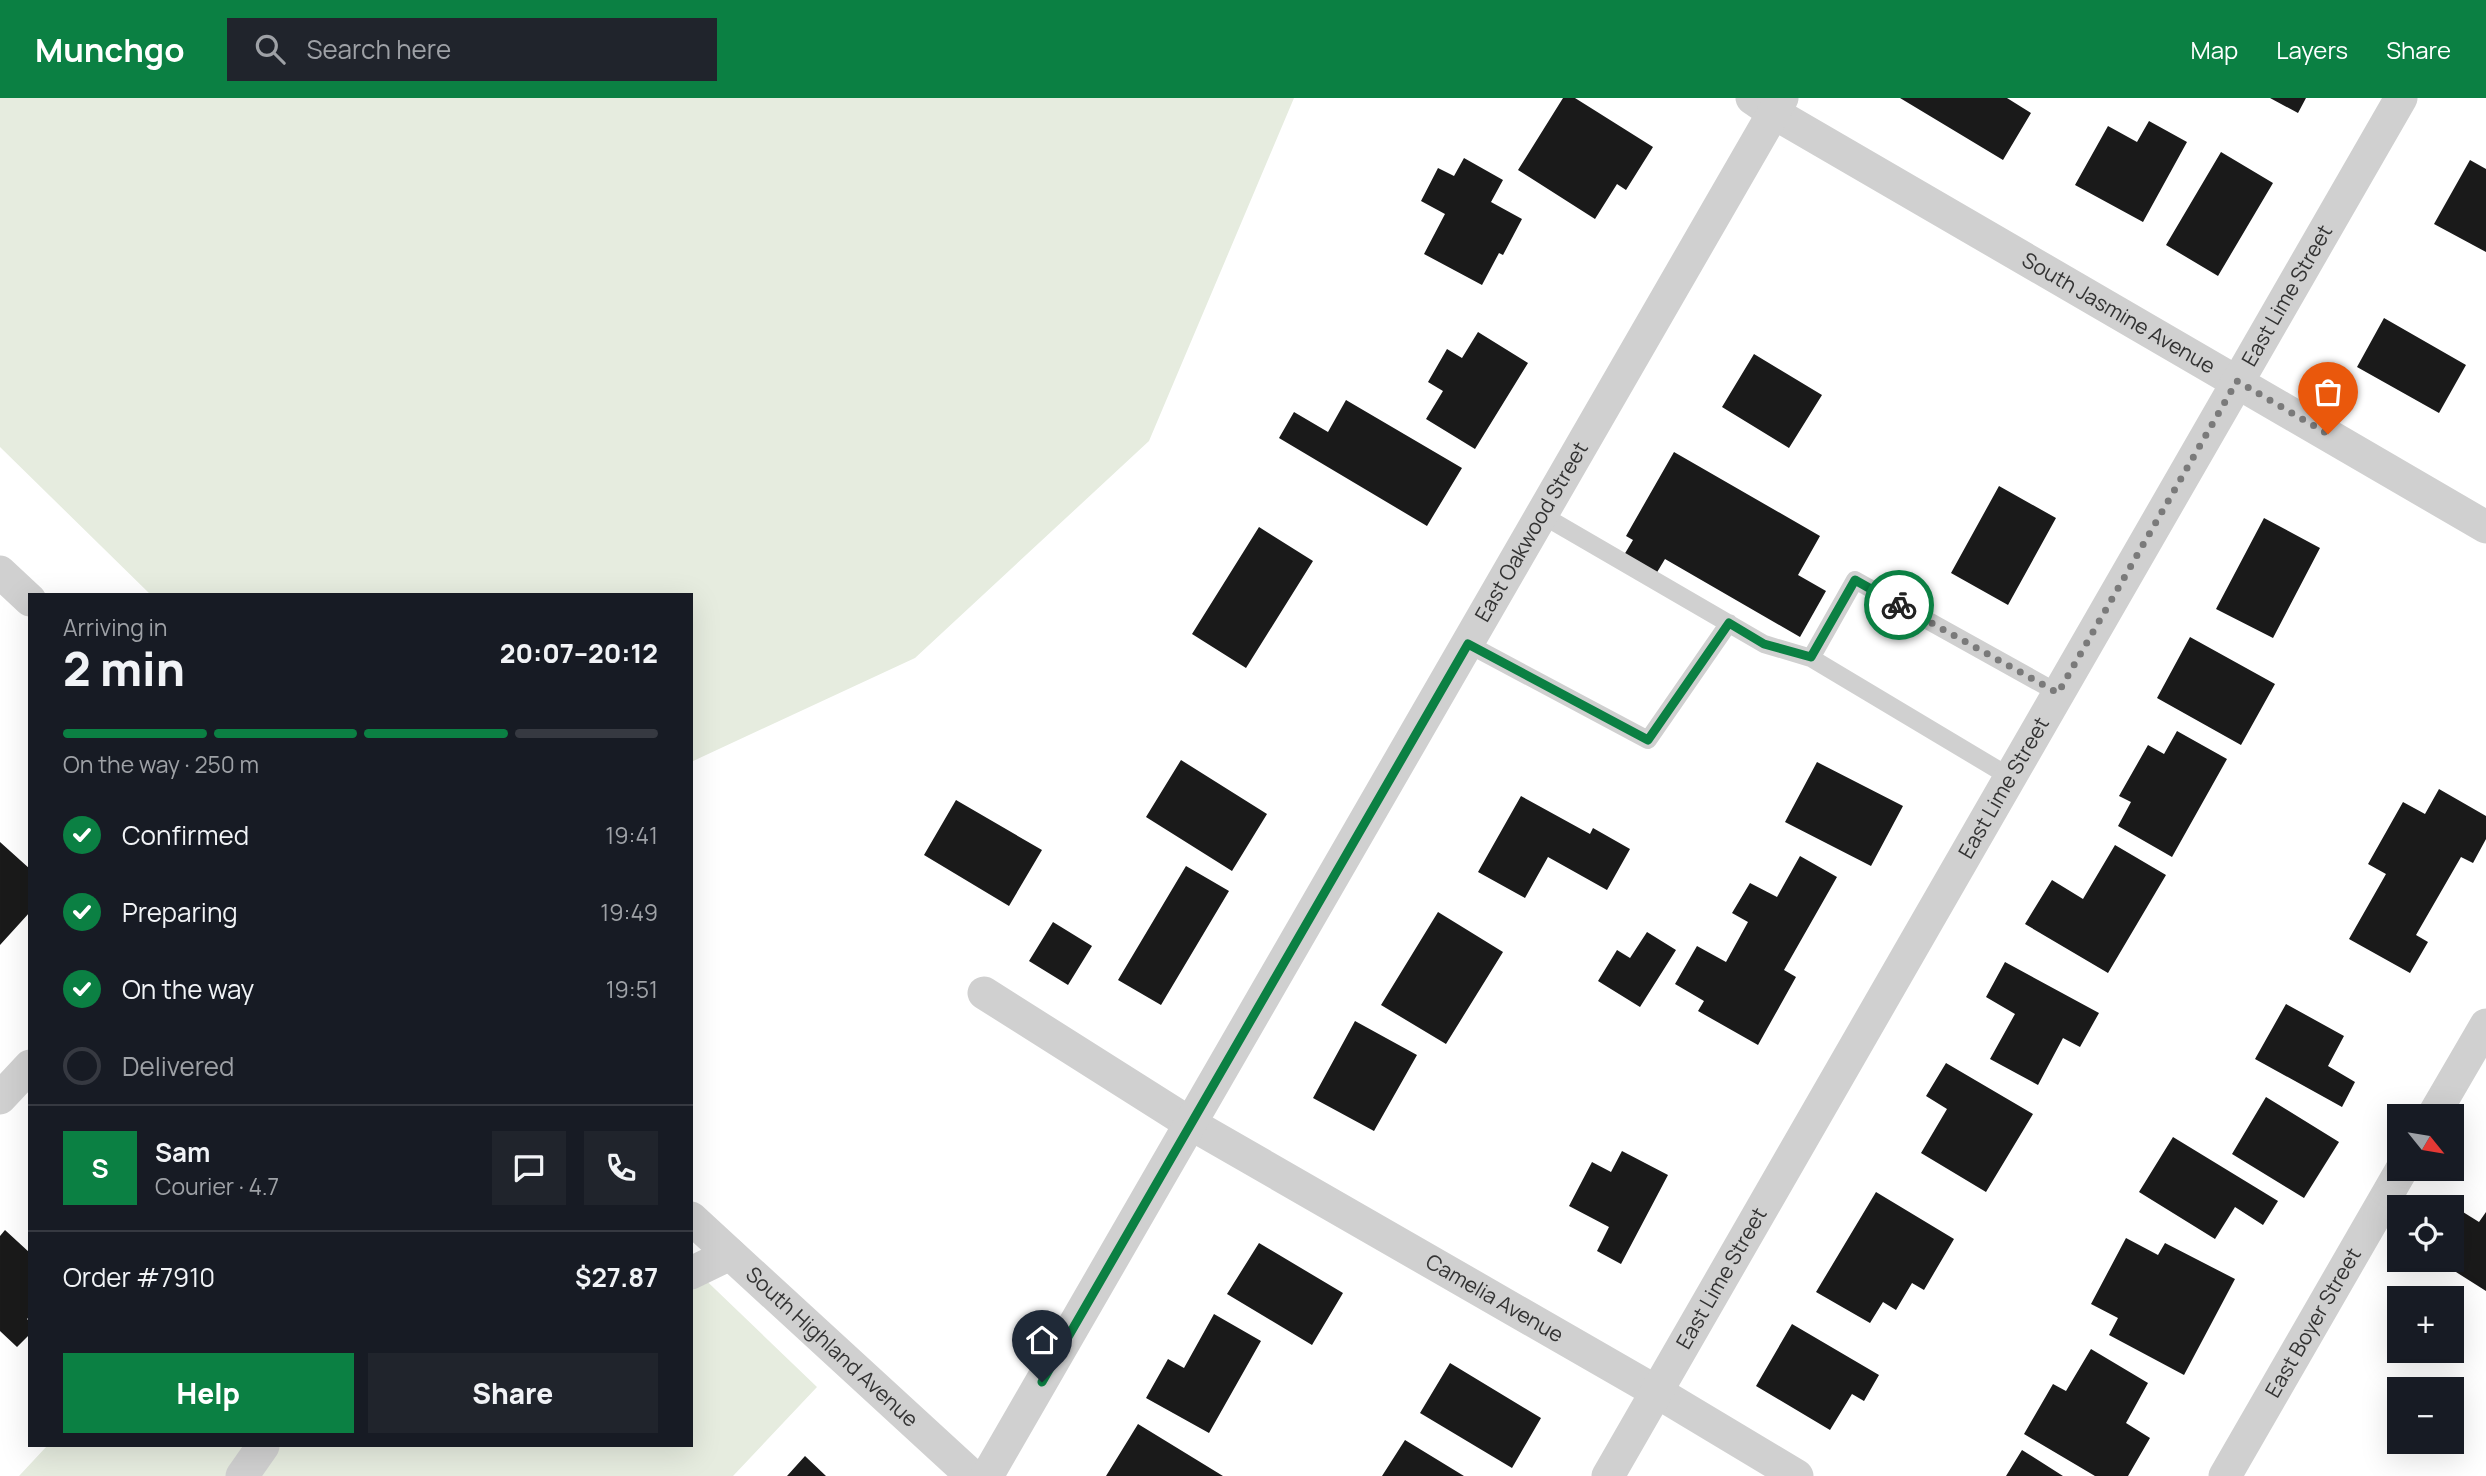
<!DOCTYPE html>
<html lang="en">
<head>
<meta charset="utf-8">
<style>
  :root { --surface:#171b24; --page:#20242c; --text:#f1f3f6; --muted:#9ea1a6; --line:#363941; --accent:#0b8043 }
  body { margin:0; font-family:Manrope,sans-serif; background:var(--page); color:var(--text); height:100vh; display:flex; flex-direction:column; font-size:26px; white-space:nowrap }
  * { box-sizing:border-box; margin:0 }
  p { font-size:23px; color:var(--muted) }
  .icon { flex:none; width:38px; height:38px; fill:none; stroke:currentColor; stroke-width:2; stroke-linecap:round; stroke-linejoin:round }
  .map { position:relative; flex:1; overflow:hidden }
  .details { position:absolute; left:28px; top:495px; width:665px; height:854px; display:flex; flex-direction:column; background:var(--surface); border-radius:0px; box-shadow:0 7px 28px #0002 }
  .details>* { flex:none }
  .needle { width:46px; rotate:120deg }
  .tools { position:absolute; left:2387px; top:1006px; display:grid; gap:14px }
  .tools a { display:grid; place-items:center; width:77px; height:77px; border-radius:0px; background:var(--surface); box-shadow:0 7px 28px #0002; font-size:35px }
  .pin { position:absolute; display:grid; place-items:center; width:60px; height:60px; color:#fff; margin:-72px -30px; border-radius:50% 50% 50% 0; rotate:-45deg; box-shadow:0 0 7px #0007 }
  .pin .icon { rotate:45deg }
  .courier { position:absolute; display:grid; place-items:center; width:70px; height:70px; margin:-35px; border:5px solid #0b8043; border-radius:50%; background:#fff; color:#222; box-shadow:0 2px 9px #0007 }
  .summary em { font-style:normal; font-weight:800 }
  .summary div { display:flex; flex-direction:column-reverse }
  .summary { display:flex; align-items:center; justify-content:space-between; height:119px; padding:0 35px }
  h1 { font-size:46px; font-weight:800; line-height:52px }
  .bar { display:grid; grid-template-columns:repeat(4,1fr); gap:10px 7px; align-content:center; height:84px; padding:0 35px }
  .bar i { height:9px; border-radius:5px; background:var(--line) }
  .bar .active { background:var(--accent) }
  .bar p { grid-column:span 4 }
  .line { display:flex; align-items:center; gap:18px; padding:0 35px; border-top:2px solid var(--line) }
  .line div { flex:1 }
  .round { display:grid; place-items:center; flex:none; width:74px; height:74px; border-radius:0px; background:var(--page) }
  ol { padding:0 35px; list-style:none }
  li { display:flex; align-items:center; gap:21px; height:77px }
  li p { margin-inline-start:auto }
  li .icon { padding:7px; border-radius:50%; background:var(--accent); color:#fff; stroke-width:4 }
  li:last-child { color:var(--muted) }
  li i { width:38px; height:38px; border:4px solid var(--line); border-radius:50% }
  .cta { display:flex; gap:14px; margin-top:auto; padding:14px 35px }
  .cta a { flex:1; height:80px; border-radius:0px; background:var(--accent); color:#fff; font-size:28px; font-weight:800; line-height:80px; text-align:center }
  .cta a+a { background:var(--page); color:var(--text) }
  header { display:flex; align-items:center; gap:42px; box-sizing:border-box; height:98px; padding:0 35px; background:var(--accent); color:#fff }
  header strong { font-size:33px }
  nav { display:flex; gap:38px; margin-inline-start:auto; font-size:24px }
  .search { width:490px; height:63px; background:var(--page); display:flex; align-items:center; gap:18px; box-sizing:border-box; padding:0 24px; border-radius:0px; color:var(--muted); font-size:26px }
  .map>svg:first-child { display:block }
  .green { fill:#e6ecdf }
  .building { fill:#1a1a1a }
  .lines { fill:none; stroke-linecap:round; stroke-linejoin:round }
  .lane { stroke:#d0d0d0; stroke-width:18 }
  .street { stroke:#d0d0d0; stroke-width:33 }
  .done { stroke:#7a7a7a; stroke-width:7; stroke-dasharray:0 12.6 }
  .route { stroke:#0b8043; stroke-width:9 }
  .labels { text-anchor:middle; stroke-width:7; stroke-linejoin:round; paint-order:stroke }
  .street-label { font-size:21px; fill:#333; stroke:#fff }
</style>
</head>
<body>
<header>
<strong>Munchgo</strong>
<div class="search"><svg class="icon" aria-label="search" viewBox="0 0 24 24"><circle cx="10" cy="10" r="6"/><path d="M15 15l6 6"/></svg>Search here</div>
<nav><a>Map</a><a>Layers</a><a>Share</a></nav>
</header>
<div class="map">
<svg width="2486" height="1378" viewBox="0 0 2486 1378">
  <rect width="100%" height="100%" fill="#fff"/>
  <!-- green -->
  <path class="green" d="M0,0H1294L1149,343L915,560L691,664V497H151L0,349Z
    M691,1168L817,1289L733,1378H19L47,1348H691Z"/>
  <!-- building -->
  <path class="building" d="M1563,0H1575L1653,49L1626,92L1617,86L1595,121L1518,72Z
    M1900,0H2007L2031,15L2003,62Z
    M2270,0H2306L2298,15Z
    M2149,23L2187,44L2143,124L2075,87L2108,28L2137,44Z
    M2221,54L2273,85L2218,178L2166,147Z
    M1464,60L1503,82L1491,104L1522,121L1503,157L1499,155L1482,187L1424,156L1445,116L1421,103L1438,70L1454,78Z
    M2470,62L2486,71V154L2434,126Z
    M2384,220L2466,267L2439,315L2357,269Z
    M1478,234L1528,265L1475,351L1426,321L1443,293L1428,284L1447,251L1462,260Z
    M1754,256L1822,297L1789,350L1722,309Z
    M1346,302L1462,370L1427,428L1279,340L1294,314L1328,334Z
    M1674,354L1820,438L1798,477L1826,493L1800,539L1665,461L1656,476L1624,457L1633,442L1626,438Z
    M1999,388L2056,420L2008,507L1951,475Z
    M2264,420L2320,450L2273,540L2216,511Z
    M1259,429L1313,463L1246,570L1192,536Z
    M2190,539L2275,586L2241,647L2157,600Z
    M2177,633L2227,661L2172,759L2118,728L2131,704L2119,698L2148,647L2164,656Z
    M1181,662L1267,716L1232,773L1146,719Z
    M1817,664L1903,708L1871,768L1785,724Z
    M2439,691L2486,718V741L2473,765L2461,759L2416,837L2428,844L2410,875L2349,841L2386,776L2368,766L2403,704L2425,716Z
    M1521,698L1590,736L1593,730L1630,751L1607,792L1548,759L1525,800L1478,774Z
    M956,702L1042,752L1009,808L924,757Z
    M0,744L30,771V814L0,847Z
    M2115,747L2166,777L2108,875L2025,826L2052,782L2083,801Z
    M1800,758L1837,779L1784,872L1796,879L1758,947L1698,913L1704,903L1675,886L1697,848L1726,864L1748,824L1732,815L1750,785L1777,799Z
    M1186,768L1229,793L1161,907L1118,882Z
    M1438,814L1503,854L1446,946L1381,907Z
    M1053,824L1092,848L1068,887L1029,863Z
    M1647,834L1676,852L1640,909L1598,883L1617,852L1630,860Z
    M2005,864L2099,915L2080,949L2063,940L2038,987L1990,961L2015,916L1986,899Z
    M2286,906L2344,938L2328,968L2355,984L2342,1009L2255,961Z
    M1355,923L1417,957L1374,1033L1313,1000Z
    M1946,965L2033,1016L1986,1094L1921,1055L1947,1011L1926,998Z
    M2266,999L2339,1044L2304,1100L2232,1056Z
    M2173,1039L2278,1103L2263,1127L2235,1109L2215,1141L2139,1094Z
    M1622,1053L1668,1077L1621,1166L1597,1153L1609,1129L1569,1108L1592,1064L1611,1074Z
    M1876,1094L1954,1141L1924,1192L1912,1185L1896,1212L1883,1204L1870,1225L1816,1194Z
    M2463,1114L2479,1124L2486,1114V1193L2437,1162H2452V1131Z
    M5,1132L30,1155V1218L27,1221L30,1224V1236L17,1249L0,1233V1138Z
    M2126,1140L2158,1157L2165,1145L2235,1181L2184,1277L2109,1237L2118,1220L2091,1206Z
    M1259,1145L1343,1195L1312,1247L1227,1196Z
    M1214,1216L1261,1243L1209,1335L1146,1300L1168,1261L1184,1270Z
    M1792,1226L1879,1277L1864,1303L1852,1296L1830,1332L1756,1288Z
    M2091,1251L2148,1285L2126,1325L2150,1340L2128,1378H2095L2024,1336L2053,1286L2066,1293Z
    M1450,1265L1541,1320L1512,1370L1420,1315Z
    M1138,1326L1223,1378H1106Z
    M1405,1342L1464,1378H1382Z
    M2022,1352L2063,1378H2006Z
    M805,1358L826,1378H787Z"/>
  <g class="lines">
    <!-- lane -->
    <path class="lane" d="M1542,417L1764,546L1811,560
      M1468,546L1648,642L1729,525
      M2010,679L1811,560L1855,482L2058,595"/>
    <!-- street -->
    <g class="street">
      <path id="s1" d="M1752,0L1774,15L2486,429"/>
      <path d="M0,474L30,502"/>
      <path id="s2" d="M984,895L1191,1026L1657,1294L1797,1378"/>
      <path d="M0,1000L30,968"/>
      <path d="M2433,1018L2486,927"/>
      <path id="s3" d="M691,1120L972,1378"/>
      <path d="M691,1175L730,1156"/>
      <path d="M242,1378L263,1348"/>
      <path id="s4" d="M987,1378L1782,0"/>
      <path id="s5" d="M1608,1378L2401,0"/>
      <path id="s6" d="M2225,1378L2402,1071"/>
    </g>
  </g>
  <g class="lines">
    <!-- done -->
    <path class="done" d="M1899,507L2058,595L2237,283L2328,336"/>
    <!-- route -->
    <path class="route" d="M1042,1284L1468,546L1648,642L1729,525L1764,546L1811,559L1855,482L1899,507"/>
  </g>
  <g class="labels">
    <!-- street labels -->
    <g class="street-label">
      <text dy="7" stroke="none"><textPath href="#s5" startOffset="1362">East Lime Street</textPath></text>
      <text dy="7" stroke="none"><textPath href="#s1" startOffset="425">South Jasmine Avenue</textPath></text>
      <text dy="7" stroke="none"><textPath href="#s4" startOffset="1090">East Oakwood Street</textPath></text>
      <text dy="7" stroke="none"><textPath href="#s5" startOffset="794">East Lime Street</textPath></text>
      <text dy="7" stroke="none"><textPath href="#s5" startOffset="228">East Lime Street</textPath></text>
      <text dy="7" stroke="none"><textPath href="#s2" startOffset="595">Camelia Avenue</textPath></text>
      <text dy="7" stroke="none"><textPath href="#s6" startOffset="177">East Boyer Street</textPath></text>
      <text dy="7" stroke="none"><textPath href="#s3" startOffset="191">South Highland Avenue</textPath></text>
    </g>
  </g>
</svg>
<div class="tools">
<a><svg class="needle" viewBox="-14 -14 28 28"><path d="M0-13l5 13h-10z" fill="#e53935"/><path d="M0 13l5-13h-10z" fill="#9ea1a6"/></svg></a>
<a><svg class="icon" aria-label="locate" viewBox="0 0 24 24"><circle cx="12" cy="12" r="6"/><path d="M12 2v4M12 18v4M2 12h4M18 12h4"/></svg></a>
<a>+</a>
<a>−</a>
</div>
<div class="pin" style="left:2328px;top:336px;background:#ea580c"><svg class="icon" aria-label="bag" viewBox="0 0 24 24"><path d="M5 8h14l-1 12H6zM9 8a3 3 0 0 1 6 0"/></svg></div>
<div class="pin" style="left:1042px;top:1284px;background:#1f2937"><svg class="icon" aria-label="home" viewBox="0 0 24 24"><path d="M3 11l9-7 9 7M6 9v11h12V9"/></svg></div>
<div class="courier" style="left:1899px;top:507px"><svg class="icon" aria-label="bike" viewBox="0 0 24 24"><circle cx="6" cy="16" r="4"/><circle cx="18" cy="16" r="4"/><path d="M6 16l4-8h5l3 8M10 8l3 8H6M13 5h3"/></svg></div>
<section class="details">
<div class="summary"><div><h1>2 min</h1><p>Arriving in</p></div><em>20:07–20:12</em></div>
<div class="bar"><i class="active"></i><i class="active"></i><i class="active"></i><i></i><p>On the way · 250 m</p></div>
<ol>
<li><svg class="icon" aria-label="check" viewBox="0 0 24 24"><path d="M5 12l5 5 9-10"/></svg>Confirmed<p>19:41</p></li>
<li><svg class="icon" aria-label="check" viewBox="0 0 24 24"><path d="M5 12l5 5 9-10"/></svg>Preparing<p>19:49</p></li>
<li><svg class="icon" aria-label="check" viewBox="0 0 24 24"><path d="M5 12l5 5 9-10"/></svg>On the way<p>19:51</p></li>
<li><i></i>Delivered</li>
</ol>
<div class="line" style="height:126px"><b class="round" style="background:var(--accent);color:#fff">S</b><div><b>Sam</b><p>Courier · 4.7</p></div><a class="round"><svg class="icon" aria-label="chat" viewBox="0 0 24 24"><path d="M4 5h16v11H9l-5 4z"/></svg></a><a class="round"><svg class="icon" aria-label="phone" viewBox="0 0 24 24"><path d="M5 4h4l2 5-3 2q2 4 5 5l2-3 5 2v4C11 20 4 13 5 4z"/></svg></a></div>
<div class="line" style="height:91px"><div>Order #7910</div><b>$27.87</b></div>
<div class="cta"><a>Help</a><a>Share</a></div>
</section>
</div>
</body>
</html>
